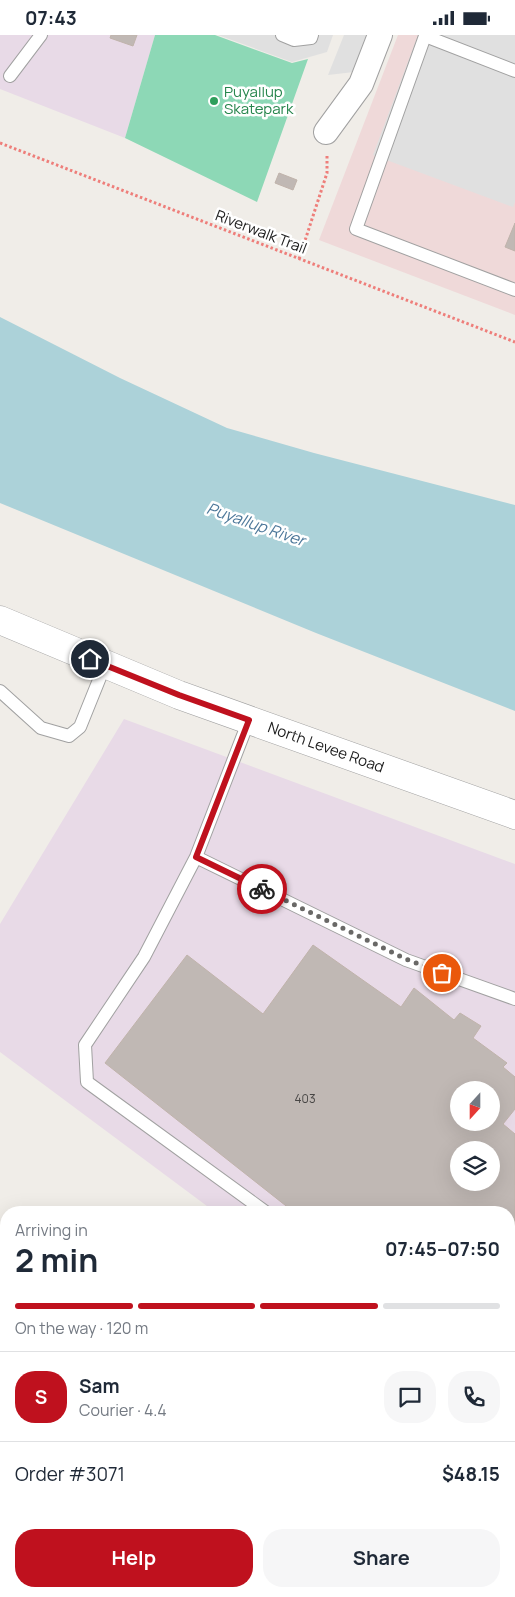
<!DOCTYPE html>
<html lang="en">
<head>
<meta charset="utf-8">
<style>
  :root { --surface:#fff; --page:#f6f6f7; --text:#1f2937; --muted:#747a83; --line:#e0e1e3; --accent:#bf111e }
  body { margin:0; font-family:Manrope,sans-serif; background:var(--page); color:var(--text); height:100vh; display:flex; flex-direction:column; font-size:19px; white-space:nowrap }
  * { box-sizing:border-box; margin:0 }
  p { font-size:16px; color:var(--muted) }
  .icon { flex:none; width:28px; height:28px; fill:none; stroke:currentColor; stroke-width:2; stroke-linecap:round; stroke-linejoin:round }
  .map { position:relative; flex:1; overflow:hidden }
  .sheet { position:absolute; left:0px; top:1171px; width:515px; height:391px; display:flex; flex-direction:column; background:var(--surface); border-radius:20px 20px 0 0; box-shadow:0 5px 20px #0002 }
  .sheet>* { flex:none }
  .needle { width:32px; rotate:201deg }
  .buttons { position:absolute; left:450px; top:1046px; display:grid; gap:10px }
  .buttons a { display:grid; place-items:center; width:50px; height:50px; border-radius:50%; background:var(--surface); box-shadow:0 5px 20px #0002; font-size:25px }
  .pin { position:absolute; display:grid; place-items:center; width:42px; height:42px; color:#fff; margin:-21px; border:2px solid #fff; border-radius:50%; box-shadow:0 1px 5px #0007 }
  .courier { position:absolute; display:grid; place-items:center; width:50px; height:50px; margin:-25px; border:4px solid #bf111e; border-radius:50%; background:#fff; color:#222; box-shadow:0 1px 6px #0007 }
  .summary em { font-style:normal; font-weight:700 }
  .summary div { display:flex; flex-direction:column-reverse }
  .summary { display:flex; align-items:center; justify-content:space-between; height:85px; padding:0 15px }
  h1 { font-size:32px; font-weight:700; line-height:38px }
  .bar { display:grid; grid-template-columns:repeat(4,1fr); gap:8px 5px; align-content:center; height:60px; padding:0 15px }
  .bar i { height:6px; border-radius:4px; background:var(--line) }
  .bar .current { background:var(--accent) }
  .bar p { grid-column:span 4 }
  .line { display:flex; align-items:center; gap:12px; padding:0 15px; border-top:1px solid var(--line) }
  .line div { flex:1 }
  .round { display:grid; place-items:center; flex:none; width:52px; height:52px; border-radius:20px; background:var(--page) }
  .button { display:flex; gap:10px; margin-top:auto; padding:10px 15px }
  .button a { flex:1; height:58px; border-radius:20px; background:var(--accent); color:#fff; font-size:20px; font-weight:700; line-height:58px; text-align:center }
  .button a+a { background:var(--page); color:var(--text) }
  .status { display:flex; justify-content:space-between; align-items:center; height:35px; padding:0 25px; background:var(--surface); direction:ltr }
  .status svg { height:14px; fill:currentColor }
  .map>svg:first-child { display:block }
  .commercial { fill:#efd9d9 }
  .industrial { fill:#e8dae7; fill-rule:evenodd }
  .pitch { fill:#8dd8b6 }
  .parking { fill:#e0e0e0 }
  .water { fill:#acd2d9 }
  .building { fill:#c0b8b4; stroke:#c0b3ab; fill-rule:evenodd }
  .lines { fill:none; stroke-linecap:round; stroke-linejoin:round }
  .service-casing { stroke:#a1a1a1; stroke-width:14 }
  .minor-casing { stroke:#a1a1a1; stroke-width:26 }
  .tertiary-casing { stroke:#a1a1a1; stroke-width:29 }
  .path { stroke:#ee7e7a; stroke-width:3; stroke-dasharray:2.5 2.5; stroke-linecap:butt }
  .service { stroke:#fff; stroke-width:12 }
  .minor { stroke:#fff; stroke-width:24 }
  .tertiary { stroke:#fff; stroke-width:28 }
  .done { stroke:#696866; stroke-width:5; stroke-dasharray:0 9 }
  .route { stroke:#bf111e; stroke-width:6 }
  .leisure-dot { fill:#2e9e5b; stroke:#fff; stroke-width:2 }
  .labels { text-anchor:middle; stroke-width:5; stroke-linejoin:round; paint-order:stroke }
  .number-label { font-size:12px; fill:#484645 }
  .leisure-label { font-size:15px; fill:#27864d; stroke:#fff; text-anchor:start }
  .street-label { font-size:15px; fill:#202020; stroke:#fff }
  .water-label { font-size:16px; font-style:italic; fill:#4d789a; stroke:#fff }
</style>
</head>
<body>
<div class="status"><b>07:43</b><svg viewBox="0 0 49 12"><path d="M0 12V9h3v3zM5 12V6h3v6zM10 12V3h3v9zM15 12V0h3v12zM26 1h20v11H26zM47 4h2v5h-2z"/></svg></div>
<div class="map">
<svg width="515" height="1562" viewBox="0 0 515 1562">
  <rect width="100%" height="100%" fill="#f0ede8"/>
  <!-- commercial -->
  <path class="commercial" d="M398,0H515V280L319,205Z
    M0,1341L6,1345V1419L0,1425Z"/>
  <!-- industrial -->
  <path class="industrial" d="M0,0H155L125,103L0,54Z
    M124,684L515,829V1413L509,1407V1178L215,1177L0,1017V889ZM459,1055H491V1088H459ZM459,1115H491V1148H459Z
    M6,1419V1556H266L273,1562H0V1425Z"/>
  <!-- pitch -->
  <path class="pitch" d="M155,0H215L292,28L308,24L257,167L125,103Z"/>
  <!-- parking -->
  <path class="parking" d="M218,0H333L327,17L292,27Z
    M344,0H368L354,37L328,40Z
    M418,0H515V167L513,172L373,120Z"/>
  <!-- water -->
  <path class="water" d="M0,282L120,343L227,393L314,418L515,470V676L316,598L0,468Z"/>
  <!-- building -->
  <path class="building" d="M111,0H137L133,11L110,3Z
    M279,138L297,145L293,155L275,148Z
    M515,188V216L505,212Z
    M313,910L401,972L414,953L454,985L460,978L481,991L473,1003L507,1028L503,1032L515,1042V1074L503,1089L515,1099V1198L509,1206V1178H295L105,1028L187,920L263,979ZM459,1055H491V1088H459ZM459,1115H491V1148H459Z"/>
  <g class="lines">
    <!-- service casing -->
    <g class="service-casing">
      <path id="service" d="M282,0L294,5L311,3L312,0
        M515,36L425,1L356,194L515,255
        M10,41L41,0
        M0,656L41,693L69,701L80,692L105,630
        M249,685L196,822L144,922L85,1010L87,1047L267,1178
        M196,822L406,925L515,964
        M509,1293L515,1285
        M0,1517L6,1513
        M119,1556L124,1562"/>
    </g>
    <!-- minor casing -->
    <g class="minor-casing">
      <path id="minor" d="M326,97L361,49L380,0"/>
    </g>
    <!-- tertiary casing -->
    <g class="tertiary-casing">
      <g id="tertiary">
        <path id="s1" d="M0,585L179,660L515,780"/>
      </g>
    </g>
    <!-- path -->
    <path class="path" d="M0,108L515,307
      M299,224L327,138V119"/>
    <!-- service -->
    <use href="#service" class="service"/>
    <!-- minor -->
    <use href="#minor" class="minor"/>
    <!-- tertiary -->
    <use href="#tertiary" class="tertiary"/>
  </g>
  <g class="lines">
    <!-- done -->
    <path class="done" d="M262,854L406,924L442,938"/>
    <!-- route -->
    <path class="route" d="M90,624L179,660L249,685L196,822L262,854"/>
  </g>
  <!-- markers -->
  <circle class="leisure-dot" cx="214" cy="66" r="5"/>
  <g class="labels">
    <!-- number labels -->
    <g class="number-label">
      <text x="305" y="1068">403</text>
    </g>
    <!-- leisure labels -->
    <g class="leisure-label">
      <text x="224" y="62">Puyallup<tspan x="224" dy="17">Skatepark</tspan></text>
    </g>
    <!-- street labels -->
    <g class="street-label">
      <text transform="translate(261 197) rotate(21)" y="5">Riverwalk Trail</text>
      <text dy="5" stroke="none"><textPath href="#s1" startOffset="350">North Levee Road</textPath></text>
    </g>
    <!-- water labels -->
    <g class="water-label">
      <text transform="translate(256 489) rotate(19)" y="6">Puyallup River</text>
    </g>
  </g>
</svg>
<div class="buttons">
<a><svg class="needle" viewBox="-14 -14 28 28"><path d="M0-13l5 13h-10z" fill="#e53935"/><path d="M0 13l5-13h-10z" fill="#747a83"/></svg></a>
<a><svg class="icon" aria-label="layers" viewBox="0 0 24 24"><path d="M12 4l9 5-9 5-9-5zM3 14l9 5 9-5"/></svg></a>
</div>
<div class="pin" style="left:442px;top:938px;background:#ea580c"><svg class="icon" aria-label="bag" viewBox="0 0 24 24"><path d="M5 8h14l-1 12H6zM9 8a3 3 0 0 1 6 0"/></svg></div>
<div class="pin" style="left:90px;top:624px;background:#1f2937"><svg class="icon" aria-label="home" viewBox="0 0 24 24"><path d="M3 11l9-7 9 7M6 9v11h12V9"/></svg></div>
<div class="courier" style="left:262px;top:854px"><svg class="icon" aria-label="bike" viewBox="0 0 24 24"><circle cx="6" cy="16" r="4"/><circle cx="18" cy="16" r="4"/><path d="M6 16l4-8h5l3 8M10 8l3 8H6M13 5h3"/></svg></div>
<section class="sheet">
<div class="summary"><div><h1>2 min</h1><p>Arriving in</p></div><em>07:45–07:50</em></div>
<div class="bar"><i class="current"></i><i class="current"></i><i class="current"></i><i></i><p>On the way · 120 m</p></div>
<div class="line" style="height:90px"><b class="round" style="background:var(--accent);color:#fff">S</b><div><b>Sam</b><p>Courier · 4.4</p></div><a class="round"><svg class="icon" aria-label="chat" viewBox="0 0 24 24"><path d="M4 5h16v11H9l-5 4z"/></svg></a><a class="round"><svg class="icon" aria-label="phone" viewBox="0 0 24 24"><path d="M5 4h4l2 5-3 2q2 4 5 5l2-3 5 2v4C11 20 4 13 5 4z"/></svg></a></div>
<div class="line" style="height:65px"><div>Order #3071</div><b>$48.15</b></div>
<div class="button"><a>Help</a><a>Share</a></div>
</section>
</div>
</body>
</html>
